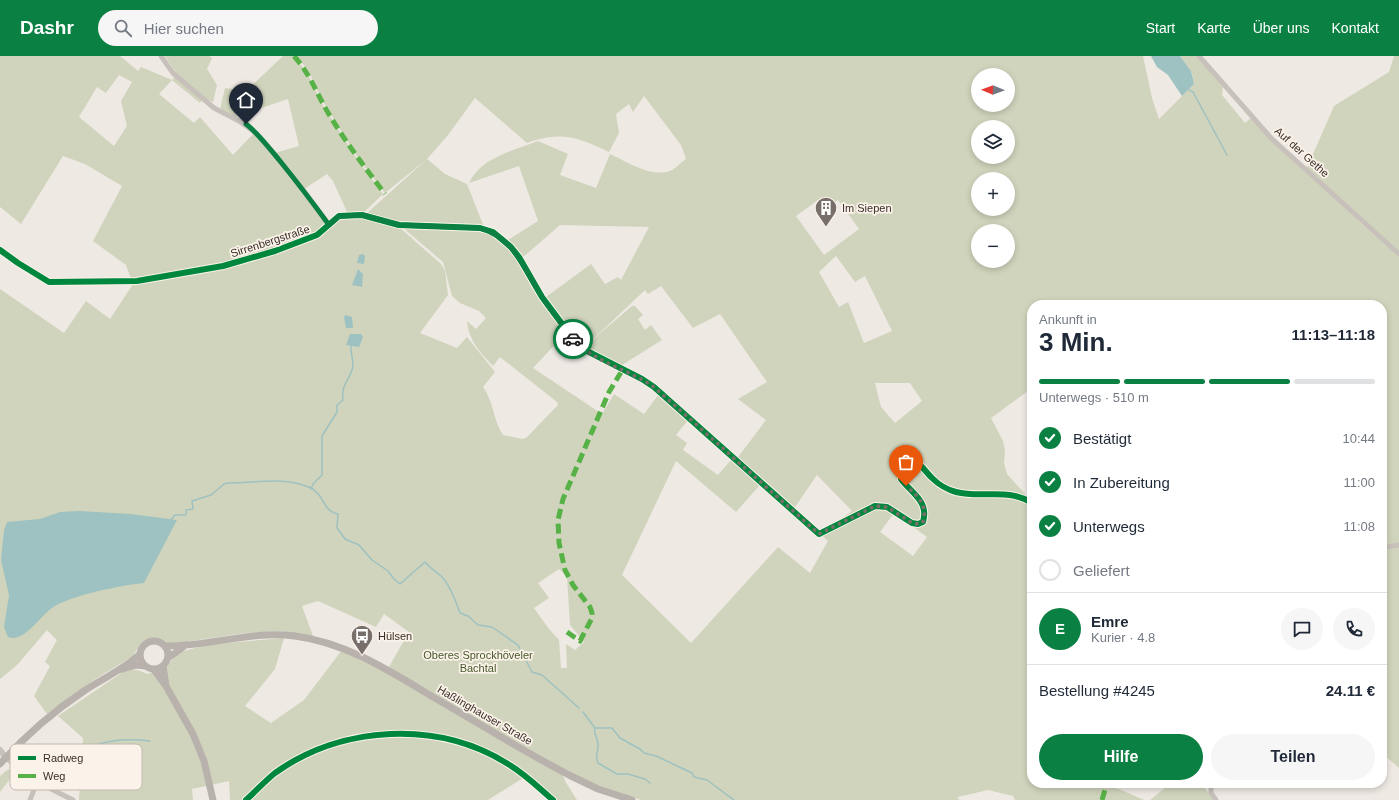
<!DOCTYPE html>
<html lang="de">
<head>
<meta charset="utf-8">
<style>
  :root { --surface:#fff; --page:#f6f6f7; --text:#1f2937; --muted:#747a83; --line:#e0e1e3; --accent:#0b8043 }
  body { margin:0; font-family:Arial,sans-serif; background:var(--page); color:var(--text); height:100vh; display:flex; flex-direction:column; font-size:15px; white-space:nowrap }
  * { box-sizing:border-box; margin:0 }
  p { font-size:13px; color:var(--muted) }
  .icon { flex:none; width:22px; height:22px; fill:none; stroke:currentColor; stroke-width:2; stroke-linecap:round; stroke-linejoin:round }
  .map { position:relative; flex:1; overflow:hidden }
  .sheet { position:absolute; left:1027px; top:244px; width:360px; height:488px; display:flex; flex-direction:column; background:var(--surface); border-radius:16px; box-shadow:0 2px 6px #0003 }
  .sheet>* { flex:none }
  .needle { width:26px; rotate:271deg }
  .tools { position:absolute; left:971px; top:12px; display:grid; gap:8px }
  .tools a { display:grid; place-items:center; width:44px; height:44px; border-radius:50%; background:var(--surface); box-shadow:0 2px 6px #0003; font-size:20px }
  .pin { position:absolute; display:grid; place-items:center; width:34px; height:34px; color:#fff; margin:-41px -17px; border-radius:50% 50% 50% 0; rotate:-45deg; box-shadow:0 0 4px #0007 }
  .pin .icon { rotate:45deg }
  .courier { position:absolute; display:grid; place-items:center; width:40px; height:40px; margin:-20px; border:3px solid #0b8043; border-radius:50%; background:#fff; color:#222; box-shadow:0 1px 5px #0007 }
  .summary em { font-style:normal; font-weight:800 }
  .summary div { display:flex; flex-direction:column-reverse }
  .summary { display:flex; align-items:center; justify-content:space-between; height:68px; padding:0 12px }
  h1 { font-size:26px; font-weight:800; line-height:30px }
  .bar { display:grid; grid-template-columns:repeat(4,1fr); gap:6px 4px; align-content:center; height:48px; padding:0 12px }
  .bar i { height:5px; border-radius:3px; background:var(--line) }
  .bar .current { background:var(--accent) }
  .bar p { grid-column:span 4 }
  .line { display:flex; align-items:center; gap:10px; padding:0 12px; border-top:1px solid var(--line) }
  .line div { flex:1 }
  .round { display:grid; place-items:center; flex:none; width:42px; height:42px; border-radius:21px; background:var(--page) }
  ol { padding:0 12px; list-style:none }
  li { display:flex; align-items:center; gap:12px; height:44px }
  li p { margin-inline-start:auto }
  li .icon { padding:4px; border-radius:50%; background:var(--accent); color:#fff; stroke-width:4 }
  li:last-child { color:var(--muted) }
  li i { width:22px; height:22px; border:2px solid var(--line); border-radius:50% }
  .action { display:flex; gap:8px; margin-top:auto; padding:8px 12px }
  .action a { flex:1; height:46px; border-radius:24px; background:var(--accent); color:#fff; font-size:16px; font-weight:800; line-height:46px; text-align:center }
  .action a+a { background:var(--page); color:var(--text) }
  header { display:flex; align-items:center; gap:24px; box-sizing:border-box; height:56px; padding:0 20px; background:var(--accent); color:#fff }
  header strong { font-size:19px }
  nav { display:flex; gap:22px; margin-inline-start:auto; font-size:14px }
  .search { width:280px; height:36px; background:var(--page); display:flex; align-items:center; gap:10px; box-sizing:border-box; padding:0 14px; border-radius:22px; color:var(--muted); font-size:15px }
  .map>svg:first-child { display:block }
  .green { fill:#d0d4bc; fill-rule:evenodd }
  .water { fill:#9ec1c1 }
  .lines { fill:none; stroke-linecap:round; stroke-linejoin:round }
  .stream { stroke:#9ec1c1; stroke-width:1.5 }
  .minor { stroke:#c8c1bb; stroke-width:5 }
  .tertiary { stroke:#c8c1bb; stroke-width:6 }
  .secondary { stroke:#b8b1ac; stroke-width:7 }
  .quiet { stroke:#56b246; stroke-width:5; stroke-dasharray:10 5; stroke-linecap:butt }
  .cycleway-casing { stroke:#fbf3ea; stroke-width:8 }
  .cycleway { stroke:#00873e; stroke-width:6 }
  .done { stroke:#786f6a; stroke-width:4; stroke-dasharray:0 7.2 }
  .route { stroke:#0b8043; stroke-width:5 }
  .labels { text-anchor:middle; stroke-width:3.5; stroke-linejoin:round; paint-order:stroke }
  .street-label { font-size:11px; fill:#392e29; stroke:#fbf3ea }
  .poi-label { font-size:11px; fill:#392e29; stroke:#fbf3ea; text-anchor:start }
  .park-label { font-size:11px; fill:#49582c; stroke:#fbf3ea }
  .key { fill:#fbf3ea; stroke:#c1b8b0; stroke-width:1 }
  .key-label { font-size:11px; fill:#392e29 }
</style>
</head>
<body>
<header>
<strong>Dashr</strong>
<div class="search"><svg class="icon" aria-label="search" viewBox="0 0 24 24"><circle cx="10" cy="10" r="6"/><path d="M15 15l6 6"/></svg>Hier suchen</div>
<nav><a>Start</a><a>Karte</a><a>Über uns</a><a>Kontakt</a></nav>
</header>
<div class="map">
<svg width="1399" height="744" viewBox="0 0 1399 744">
  <rect width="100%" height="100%" fill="#eee9e3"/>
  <!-- green -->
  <path class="green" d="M0,0H120L138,15L141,11L172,24L177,18L165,0H209L212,2L207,13L217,29L213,46L203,42L200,47L172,24L159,38L194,67L200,61L233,99L254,77L275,104L279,105L328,169L318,180L340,160H361L399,171L441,208L445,215L448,239L420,277L457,292L467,281L495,316L483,331C494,346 493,364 503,379L522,383L526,382L558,349L557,346L500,301L493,310C480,296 469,285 467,265L476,273L486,262L479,255L460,247L452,240L443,206L401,170L482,174C511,185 520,212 535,237C544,251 555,264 565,278L533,312L602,358L614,338L644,358L659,338L688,364L676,379L687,387L683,394L718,419L731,404L760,429L736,456L676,405L622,519L691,587L778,491L810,517L828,485L820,478L852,455L817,419L793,454L738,401L766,364L738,343L767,326L720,258L693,272L661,230L648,238L645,234L588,288H583L562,264L546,241L591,208L605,228L618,221L621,224L649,171L560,169L522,202L508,184L538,165L519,110L469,127C481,101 513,95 538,85L568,98L560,119L596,132L610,98C628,106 652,123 672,114C676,112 681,106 686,103L681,89L644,40L633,56L629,48L616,58L619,77L609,96C577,81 561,75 527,87L475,42L448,79L427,103L385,137L358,102L322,44L308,14L296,0H1143L1152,42L1159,63L1194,28L1191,15L1180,0H1198L1223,30L1222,39L1245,67L1251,62L1362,168L1399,200V488L1382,490V249H1032V332L991,362L1003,385L1005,394L1004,407L1007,418L1026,439L1010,436L980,437L1010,440L1032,449V727H1106V730L1119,733L1144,744H1015L1013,740L988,734L958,741L959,744H641L563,719L565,725L577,744H555L528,719L488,744H230L229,725L192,733L193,744H79L83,682L58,660L123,616C133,613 138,613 147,618L167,611L177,597L195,592L215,588L284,582L275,613L245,650L271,667L304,644L342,594L386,616L409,576L384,558L376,571L318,545L302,550L313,580L281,575L245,577L171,588L151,582L141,587L133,600L94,624L47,658L34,640L50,610L45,606L57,584L47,574L17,609L0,623V233L64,277L86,245L110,263L133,228L126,209L93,185L122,130L85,108L63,100L21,168L0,151ZM119,19L132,26L121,45L127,70L114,90L79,61L97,31L106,37ZM978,19H1008V49H978ZM978,71H1008V101H978ZM978,123H1008V153H978ZM818,144L825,153L838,144L859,173L824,199L796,160ZM978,175H1008V205H978ZM836,200L855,226L865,220L892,275L864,287L848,246L839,251L819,216ZM875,327H910L922,345L895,367L881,351ZM894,457L927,481L913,500L880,476ZM559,513L567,520L570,569L584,586L575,594L566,588L567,612H561L559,584L549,573L534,552L549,542L538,527Z
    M283,0H293L307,16L321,46L357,103L383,138L362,158H348L333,125L327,118L304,133L275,97L299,90L288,43L235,61L220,54L225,32L246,35Z
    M1394,0H1399V196L1307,112L1334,50L1389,16Z
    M427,103L445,118L467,128L484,171L399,167L365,159Z
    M632,250H635L643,259L638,263L645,274L651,269L662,284L622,309L587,292L598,279Z
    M1399,491V712L1382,697V495Z
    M12,713L16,715L0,736V720L7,714Z
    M1171,727H1201L1214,744H1150Z"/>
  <!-- water -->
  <path class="water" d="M1151,0H1180L1191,15L1194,28L1182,40L1168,19L1157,11Z
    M363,198L365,200L364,208L357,207L359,199Z
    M358,213L363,218L362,231L352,229Z
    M345,259L352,261L353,272H346L344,262Z
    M350,278H361L363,281L359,291L346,289Z
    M79,455L131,458L177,464L144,527C122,529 68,540 52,552C40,560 23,588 8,581L4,571L9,539L1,504L4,474L7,466L40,463L60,456Z"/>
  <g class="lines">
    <!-- stream -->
    <path class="stream" d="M1189,34L1193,36L1227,99
      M311,433L313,428L322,419V380L337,356V349L343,344C341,329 348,326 352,314C355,306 350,298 351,290
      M170,465L175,459H186V454L193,453L192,445L211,439L224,428L229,427C256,427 285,420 311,432C325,439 323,456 338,458L337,472L345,483L359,489L372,504L388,515L394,523L400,528L425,506C430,512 435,515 441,520C450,528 456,546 460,557L468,560L478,569L492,571L518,589L532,616L542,619L579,652
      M583,656L595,672H612L620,682L640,693L644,697L656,700L692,717L694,721L707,724L734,744
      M595,672C593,678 598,682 598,688C599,695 594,700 598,707L617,718H628L645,723L650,727
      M76,699C98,684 123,682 150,685
      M35,709L40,711L45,709"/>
    <!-- minor -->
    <path class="minor" d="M161,0L173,17L214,52L239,65L257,78L301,131L329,169
      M1199,0L1271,82L1399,198
      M0,194L18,207L49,226L137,225L223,210L275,195L317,179L339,160L362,159L399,169L480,172L493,176L511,191L519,201L542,241L575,285L585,294L642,323L654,331L819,478L875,450L887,451L912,467L918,468L923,466C929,445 912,438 901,423V414L911,405C922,408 924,414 932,422C938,428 948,434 956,436C984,443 1006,431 1032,447
      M1382,492L1399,489
      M6,702L37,726L73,744
      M1211,727V737L1216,744
      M30,744L37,726"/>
    <!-- tertiary -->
    <path class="tertiary" d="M0,694L6,702"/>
    <!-- secondary -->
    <path class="secondary" d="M140 599a14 14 0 1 1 28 0a14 14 0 1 1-28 0Z
      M165,590C208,591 251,574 295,580C349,587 394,618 440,645C483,670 525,696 569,719L598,733L632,744
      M168,602L186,589
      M163,610L166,630
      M119,614L137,609L145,610
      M154,614L166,630L193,678L204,705L213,744
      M0,708C24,681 54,655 84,635C102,623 124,613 140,598"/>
    <!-- quiet -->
    <path class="quiet" d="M294,0C311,19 317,39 330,60C347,88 366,113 385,138
      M567,576L580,585L592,562V557L590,551L573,529L565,514L559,487L558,464L563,443L609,336L623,313
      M1102,744L1107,727"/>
    <!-- cycleway casing -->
    <g class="cycleway-casing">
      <path id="cycleway" d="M0,194L18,207L49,226L137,225L223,210L275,195L317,179L339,160L362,159L399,169L480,172L493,176L511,191L519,201L542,241L575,285L585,294L642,323L654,331L819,478L875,450L887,451L912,467L918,468L923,466C929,445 912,438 901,423V414L911,405C922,408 924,414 932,422C938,428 948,434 956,436C984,443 1006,431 1032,447
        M246,744C256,735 265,725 275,717C342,669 438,664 508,708C525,718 539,732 553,744"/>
    </g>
    <!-- cycleway -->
    <use href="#cycleway" class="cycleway"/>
  </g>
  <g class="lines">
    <!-- done -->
    <path class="done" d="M573,283C592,305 630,314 654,331L819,478L875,450L887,451L912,467L918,468L923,466C928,449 918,440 906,430"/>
    <!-- route -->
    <path class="route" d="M246,68C259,78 269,92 280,105C297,126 313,147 329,169L339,160L362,159L399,169L480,172C514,181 525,215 542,241C551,255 562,269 573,283"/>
  </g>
  <!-- icons -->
  <defs>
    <g id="building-pin" transform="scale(1.15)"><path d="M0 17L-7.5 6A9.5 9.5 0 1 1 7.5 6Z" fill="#786f6a" stroke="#fbf3ea"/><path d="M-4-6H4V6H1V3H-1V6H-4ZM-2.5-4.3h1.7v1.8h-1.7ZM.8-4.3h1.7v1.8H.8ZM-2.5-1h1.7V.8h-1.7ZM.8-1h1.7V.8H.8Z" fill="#fff"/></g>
    <g id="bus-pin" transform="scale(1.15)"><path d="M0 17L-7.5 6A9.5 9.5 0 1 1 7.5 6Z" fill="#786f6a" stroke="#fbf3ea"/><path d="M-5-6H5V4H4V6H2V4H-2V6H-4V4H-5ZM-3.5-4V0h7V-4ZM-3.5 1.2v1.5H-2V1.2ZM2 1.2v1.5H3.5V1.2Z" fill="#fff"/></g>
  </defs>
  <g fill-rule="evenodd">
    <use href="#building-pin" x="826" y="152"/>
    <use href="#bus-pin" x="362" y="580"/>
  </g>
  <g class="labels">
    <!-- street labels -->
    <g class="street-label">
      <text transform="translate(1302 96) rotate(42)" y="4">Auf der Gethe</text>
      <text transform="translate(270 185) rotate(-18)" y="4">Sirrenbergstraße</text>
      <text transform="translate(485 659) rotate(30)" y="4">Haßlinghauser Straße</text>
    </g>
    <!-- poi labels -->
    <g class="poi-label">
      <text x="842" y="156">Im Siepen</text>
      <text x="378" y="584">Hülsen</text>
    </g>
    <!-- park labels -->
    <g class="park-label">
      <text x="478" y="603">Oberes Sprockhöveler<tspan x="478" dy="13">Bachtal</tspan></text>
    </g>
  </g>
  <!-- legend -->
  <rect x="10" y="688" width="132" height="46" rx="6" class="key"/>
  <rect x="18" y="700" width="18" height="4" fill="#00873e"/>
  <rect x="18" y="718" width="18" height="4" fill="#56b246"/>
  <g class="key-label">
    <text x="43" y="706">Radweg</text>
    <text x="43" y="724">Weg</text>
  </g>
</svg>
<div class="tools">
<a><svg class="needle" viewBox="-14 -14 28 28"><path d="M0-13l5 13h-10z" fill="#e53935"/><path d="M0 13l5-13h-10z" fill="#747a83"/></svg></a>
<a><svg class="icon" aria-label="layers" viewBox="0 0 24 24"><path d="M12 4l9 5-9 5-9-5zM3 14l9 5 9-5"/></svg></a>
<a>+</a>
<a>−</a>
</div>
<div class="pin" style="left:906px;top:430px;background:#ea580c"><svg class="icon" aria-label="bag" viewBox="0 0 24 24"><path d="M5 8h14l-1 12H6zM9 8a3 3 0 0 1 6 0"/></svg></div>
<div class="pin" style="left:246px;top:68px;background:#1f2937"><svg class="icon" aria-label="home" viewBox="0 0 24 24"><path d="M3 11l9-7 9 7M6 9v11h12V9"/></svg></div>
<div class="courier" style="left:573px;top:283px"><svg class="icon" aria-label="car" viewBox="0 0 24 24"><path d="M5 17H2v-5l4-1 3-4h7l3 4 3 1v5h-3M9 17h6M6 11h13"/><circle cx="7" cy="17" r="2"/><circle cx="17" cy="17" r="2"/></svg></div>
<section class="sheet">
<div class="summary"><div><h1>3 Min.</h1><p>Ankunft in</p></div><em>11:13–11:18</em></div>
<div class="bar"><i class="current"></i><i class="current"></i><i class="current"></i><i></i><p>Unterwegs · 510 m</p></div>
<ol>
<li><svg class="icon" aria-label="check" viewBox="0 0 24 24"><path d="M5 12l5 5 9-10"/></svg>Bestätigt<p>10:44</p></li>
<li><svg class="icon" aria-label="check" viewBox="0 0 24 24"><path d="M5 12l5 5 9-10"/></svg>In Zubereitung<p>11:00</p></li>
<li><svg class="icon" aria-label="check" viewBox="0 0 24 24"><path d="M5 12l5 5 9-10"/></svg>Unterwegs<p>11:08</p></li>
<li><i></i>Geliefert</li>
</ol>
<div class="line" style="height:72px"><b class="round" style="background:var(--accent);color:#fff">E</b><div><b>Emre</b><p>Kurier · 4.8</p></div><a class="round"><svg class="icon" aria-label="chat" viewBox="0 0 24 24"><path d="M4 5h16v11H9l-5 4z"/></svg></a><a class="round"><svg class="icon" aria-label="phone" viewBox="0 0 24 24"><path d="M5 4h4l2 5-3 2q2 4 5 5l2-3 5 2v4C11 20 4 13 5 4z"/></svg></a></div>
<div class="line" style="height:52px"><div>Bestellung #4245</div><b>24.11 €</b></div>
<div class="action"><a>Hilfe</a><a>Teilen</a></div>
</section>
</div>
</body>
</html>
